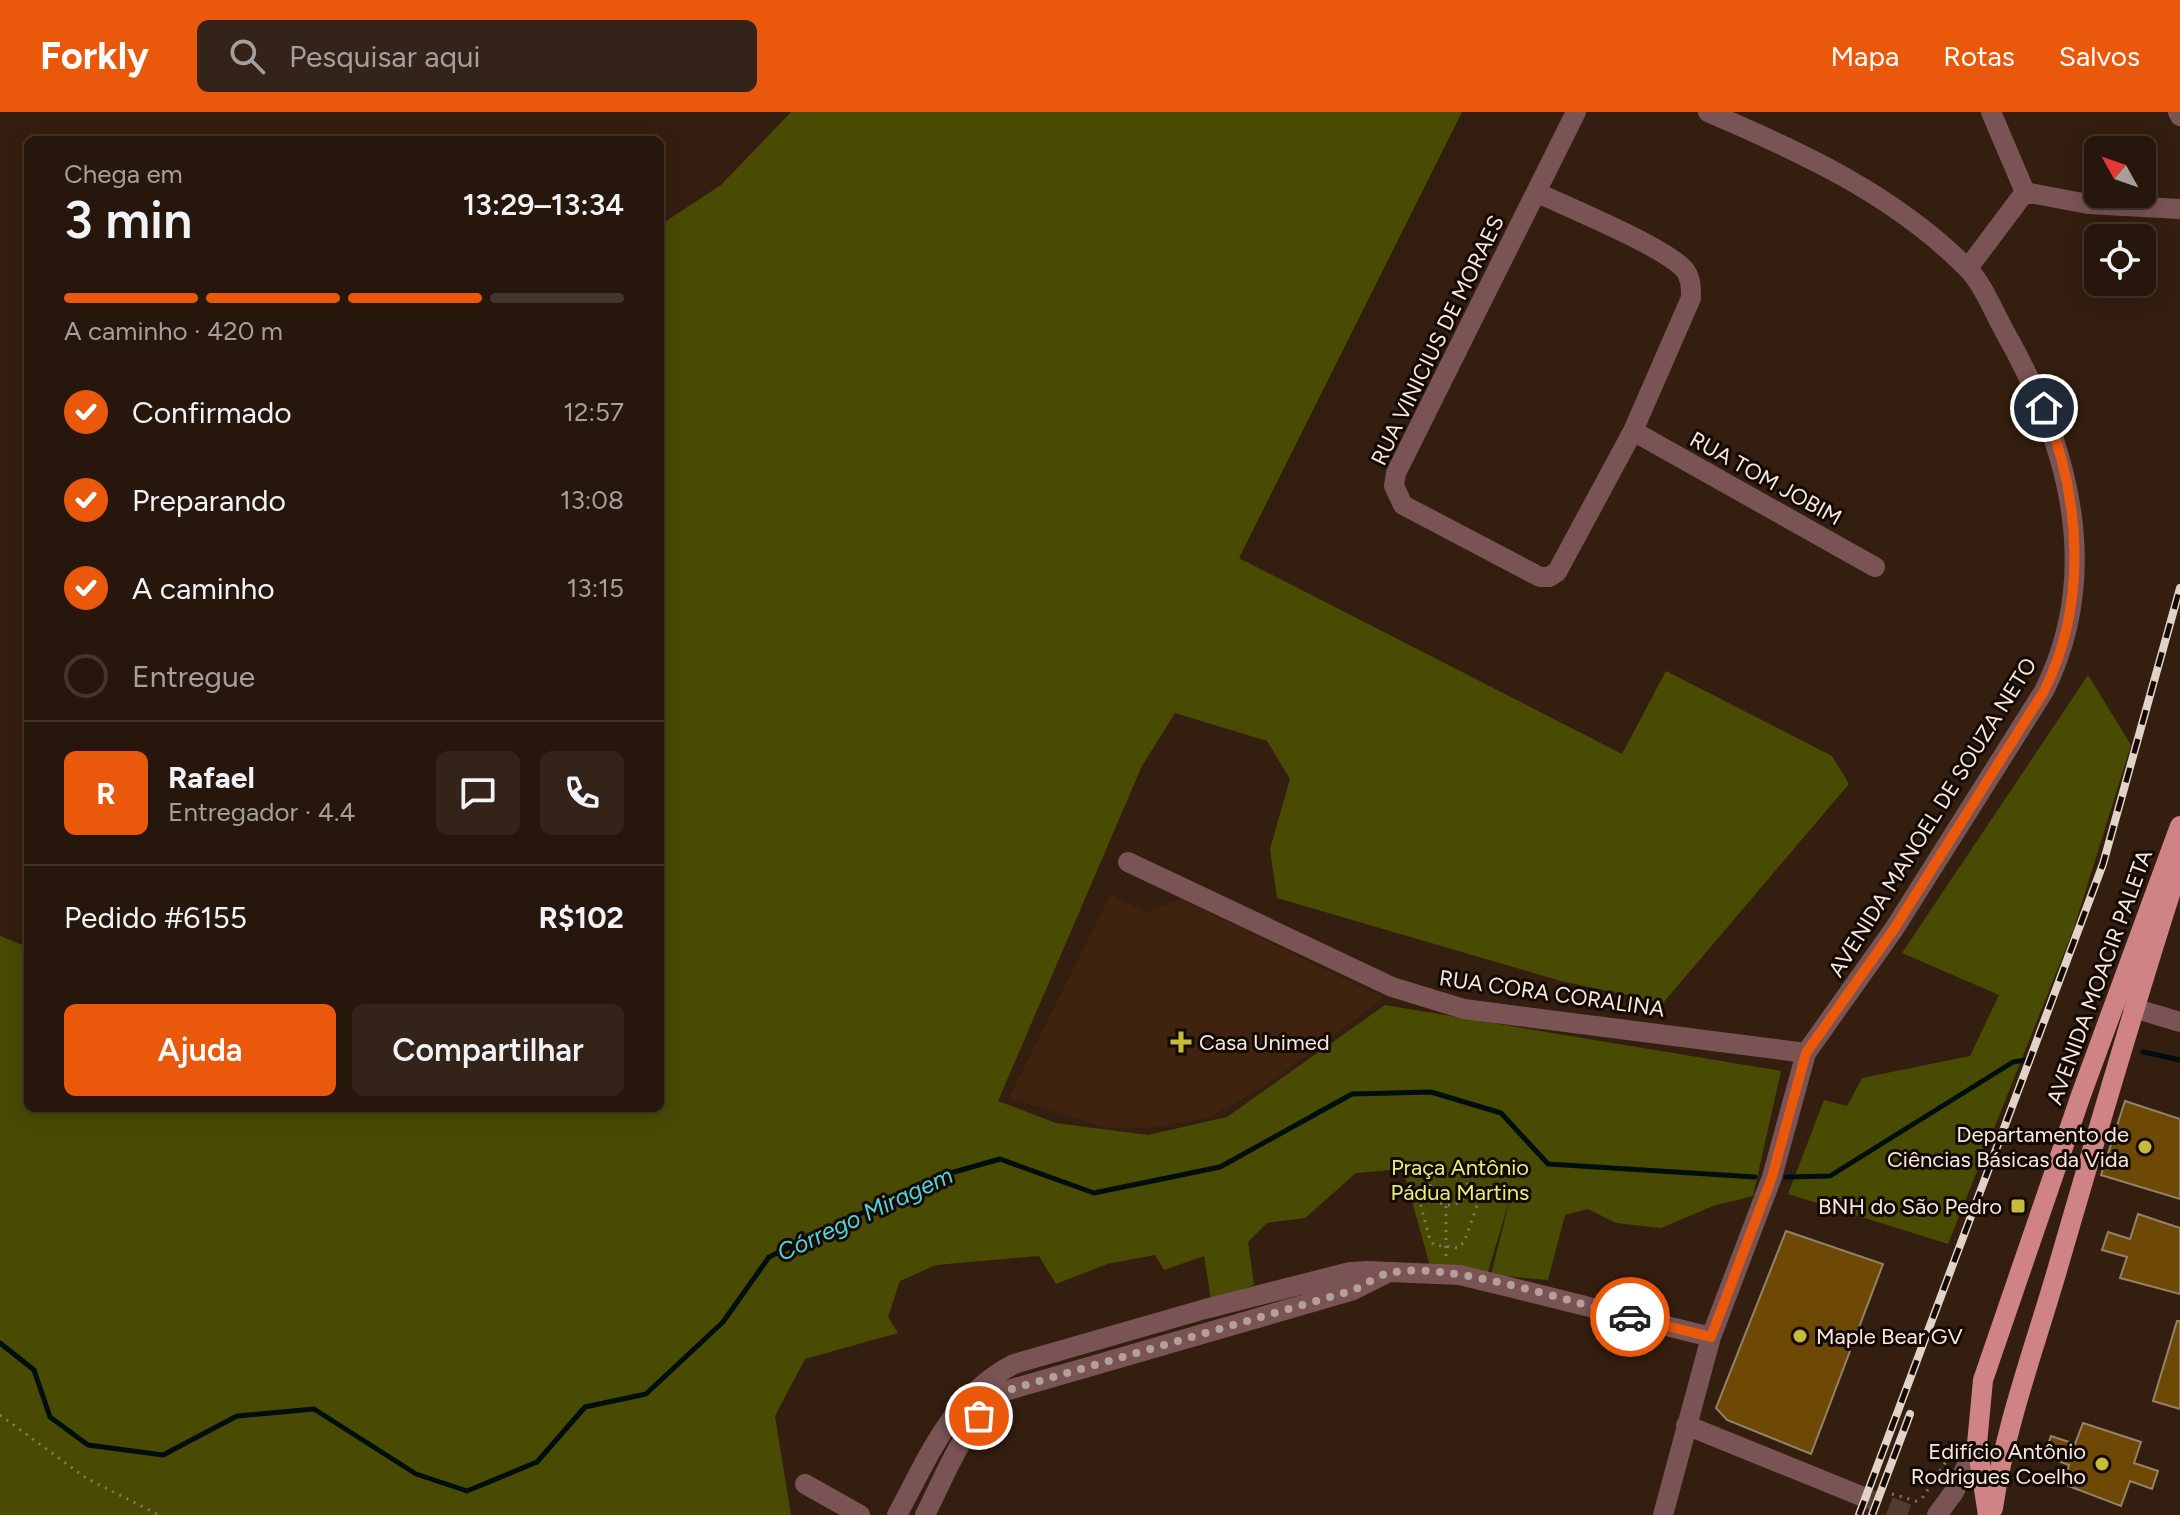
<!DOCTYPE html>
<html lang="pt">
<head>
<meta charset="utf-8">
<style>
  :root { --surface:#27160b; --page:#332319; --text:#f1f3f6; --muted:#a49f9d; --line:#43352c; --accent:#ea580c }
  body { margin:0; font-family:Figtree,sans-serif; background:var(--page); color:var(--text); height:100vh; display:flex; flex-direction:column; font-size:30px; white-space:nowrap }
  * { box-sizing:border-box; margin:0 }
  p { font-size:26px; color:var(--muted) }
  .icon { flex:none; width:44px; height:44px; fill:none; stroke:currentColor; stroke-width:2; stroke-linecap:round; stroke-linejoin:round }
  .map { position:relative; flex:1; overflow:hidden }
  .sheet { position:absolute; left:24px; top:24px; width:640px; height:976px; display:flex; flex-direction:column; background:var(--surface); border-radius:12px; box-shadow:0 4px 20px #0003,0 0 0 2px var(--line) }
  .sheet>* { flex:none }
  .needle { width:52px; rotate:310deg }
  .fabs { position:absolute; left:2084px; top:24px; display:grid; gap:16px }
  .fabs a { display:grid; place-items:center; width:72px; height:72px; border-radius:12px; background:var(--surface); box-shadow:0 4px 20px #0003,0 0 0 2px var(--line); font-size:40px }
  .pin { position:absolute; display:grid; place-items:center; width:68px; height:68px; color:#fff; margin:-34px; border:4px solid #fff; border-radius:50%; box-shadow:0 2px 8px #0007 }
  .courier { position:absolute; display:grid; place-items:center; width:80px; height:80px; margin:-40px; border:6px solid #ea580c; border-radius:50%; background:#fff; color:#222; box-shadow:0 2px 10px #0007 }
  .headline em { font-style:normal; font-weight:600 }
  .headline div { display:flex; flex-direction:column-reverse }
  .headline { display:flex; align-items:center; justify-content:space-between; height:136px; padding:0 40px }
  h1 { font-size:52px; font-weight:600; line-height:60px }
  .bar { display:grid; grid-template-columns:repeat(4,1fr); gap:12px 8px; align-content:center; height:96px; padding:0 40px }
  .bar i { height:10px; border-radius:6px; background:var(--line) }
  .bar .current { background:var(--accent) }
  .bar p { grid-column:span 4 }
  .line { display:flex; align-items:center; gap:20px; padding:0 40px; border-top:2px solid var(--line) }
  .line div { flex:1 }
  .round { display:grid; place-items:center; flex:none; width:84px; height:84px; border-radius:12px; background:var(--page) }
  ol { padding:0 40px; list-style:none }
  li { display:flex; align-items:center; gap:24px; height:88px }
  li p { margin-inline-start:auto }
  li .icon { padding:8px; border-radius:50%; background:var(--accent); color:#fff; stroke-width:4 }
  li:last-child { color:var(--muted) }
  li i { width:44px; height:44px; border:4px solid var(--line); border-radius:50% }
  .cta { display:flex; gap:16px; margin-top:auto; padding:16px 40px }
  .cta a { flex:1; height:92px; border-radius:12px; background:var(--accent); color:#fff; font-size:32px; font-weight:600; line-height:92px; text-align:center }
  .cta a+a { background:var(--page); color:var(--text) }
  header { display:flex; align-items:center; gap:48px; box-sizing:border-box; height:112px; padding:0 40px; background:var(--accent); color:#fff }
  header strong { font-size:38px }
  nav { display:flex; gap:44px; margin-inline-start:auto; font-size:28px }
  .search { width:560px; height:72px; background:var(--page); display:flex; align-items:center; gap:20px; box-sizing:border-box; padding:0 28px; border-radius:12px; color:var(--muted); font-size:30px }
  .map>svg:first-child { display:block }
  .built { fill:#3f230f }
  .green { fill:#494b03 }
  .lines { fill:none; stroke-linecap:round; stroke-linejoin:round }
  .stream { stroke:#010e0f; stroke-width:5 }
  .building { fill:#6e4906; stroke:#948269; stroke-width:2 }
  .minor-tunnel { stroke:#513c2e; stroke-width:20; stroke-dasharray:20 10; stroke-linecap:butt }
  .path { stroke:#887568; stroke-width:3; stroke-dasharray:2 6; stroke-linecap:butt }
  .minor { stroke:#7a5455; stroke-width:20 }
  .major { stroke:#d08384; stroke-width:20 }
  .rail-casing { stroke:#e2d2c7; stroke-width:8 }
  .rail { stroke:#140a05; stroke-width:5; stroke-dasharray:15; stroke-linecap:butt }
  .done { stroke:#b3a196; stroke-width:8; stroke-dasharray:0 14.4 }
  .route { stroke:#ea580c; stroke-width:10 }
  .poi-dot { fill:#c8bb3b; stroke:#140a05; stroke-width:3 }
  .labels { text-anchor:middle; stroke-width:6; stroke-linejoin:round; paint-order:stroke }
  .street-label { font-size:22px; fill:#f8e8de; stroke:#140a05 }
  .poi-label { font-size:22px; fill:#f8e8de; stroke:#140a05; text-anchor:end }
  .park-label { font-size:22px; fill:#e8ed77; stroke:#140a05 }
  .water-label { font-size:24px; font-style:italic; fill:#50d3df; stroke:#140a05 }
</style>
</head>
<body>
<header>
<strong>Forkly</strong>
<div class="search"><svg class="icon" aria-label="search" viewBox="0 0 24 24"><circle cx="10" cy="10" r="6"/><path d="M15 15l6 6"/></svg>Pesquisar aqui</div>
<nav><a>Mapa</a><a>Rotas</a><a>Salvos</a></nav>
</header>
<div class="map">
<svg width="2180" height="1403" viewBox="0 0 2180 1403">
  <rect width="100%" height="100%" fill="#341e0f"/>
  <!-- built -->
  <path class="built" d="M1110,783L1146,800L1181,787L1384,886L1265,974L1208,1006L1150,1016H1108L1009,986Z"/>
  <!-- green -->
  <path class="green" d="M791,0H1462L1239,446L1622,642L1666,559L1832,644L1849,672L1663,891L1561,869L1277,786L1270,737L1290,667L1267,629L1175,601L1142,654L998,989L1056,1011L1148,1023L1227,1005L1385,893L1781,959L1753,1084L1713,1094L1661,1116L1616,1111L1588,1097L1565,1103L1548,1168L1491,1163L1511,1083L1487,1163L1430,1154L1403,1057L1356,1061L1305,1106L1267,1111L1248,1130L1254,1173L1211,1188L1204,1144L1164,1158L1155,1143L1107,1152L1056,1172L1039,1144L936,1153L900,1169L888,1205L898,1221L805,1247L775,1304L791,1403H0V824L28,835V996H660V113L721,73Z
    M2088,563L2131,633L2074,816L1948,1132L1788,1082L1824,988L1847,994L1862,966L1970,944L1999,883L1902,841Z"/>
  <g class="lines">
    <!-- stream -->
    <path class="stream" d="M2143,940L2180,948
      M1786,1065L1830,1064L2013,950L2026,948
      M0,1231L34,1258L50,1305L88,1333L163,1343L237,1304L314,1297L416,1362L467,1379L537,1350L585,1295L646,1282L723,1210L769,1145L940,1064L1000,1047L1094,1081L1220,1055L1352,982L1431,980L1501,1001L1548,1052L1755,1065"/>
  </g>
  <!-- building -->
  <path class="building" d="M2125,989L2180,1007V1087L2101,1063Z
    M2138,1102L2180,1116V1182L2120,1166L2127,1145L2102,1138L2108,1120L2130,1127Z
    M1786,1119L1883,1152L1811,1342L1727,1308L1716,1296Z
    M2177,1209H2180V1297L2153,1289Z
    M2083,1311L2141,1330L2134,1351L2158,1359L2152,1377L2130,1369L2121,1394L2063,1372L2069,1353L2044,1344L2051,1324L2075,1332Z"/>
  <g class="lines">
    <!-- minor-tunnel -->
    <path class="minor-tunnel" d="M1861,1384L1910,1403"/>
    <!-- path -->
    <path class="path" d="M1430 1074a19 19 0 1 1 38 0a19 19 0 1 1-38 0Z
      M1430,1076L1418,1083L1430,1128L1434,1133L1458,1136L1464,1130L1479,1088L1466,1082
      M1446,1094V1146
      M0,1303L86,1366L159,1403
      M1892,1382L1916,1389L1923,1385L1951,1342"/>
    <!-- minor -->
    <path class="minor" d="M1991,0L2025,80
      M2178,0L2180,4
      M1536,80C1569,96 1663,134 1684,157C1691,165 1691,175 1691,186L1633,319L1557,460L1549,465H1540L1403,393L1394,374L1396,361L1576,0
      M1968,156L2025,80L2088,92L2180,97
      M1633,319L1875,455
      M1128,750L1392,875L1464,897L1806,941
      M2133,896L2180,910
      M1686,1313L1861,1384
      M805,1372L860,1403
      M897,1403C929,1344 952,1284 1014,1252L1205,1197L1350,1160L1368,1159L1460,1163L1711,1225
      M925,1403C947,1360 965,1308 1005,1279L1351,1179L1387,1161
      M1663,1403L1711,1225L1772,1065L1806,941L1894,817L2044,579C2104,459 2068,332 2006,222C1994,201 1983,171 1966,155C1893,82 1801,40 1708,0
      M1937,1403L1954,1380L1977,1332"/>
    <!-- major -->
    <path class="major" d="M1993,1396C2005,1316 2033,1240 2056,1162C2096,1024 2136,887 2180,751
      M1988,1403L1977,1332L1983,1268L2081,983L2180,714"/>
    <!-- rail casing -->
    <g class="rail-casing">
      <path id="rail" d="M1859,1403L2103,752L2180,476
        M1872,1403L1910,1302"/>
    </g>
    <!-- rail -->
    <use href="#rail" class="rail"/>
  </g>
  <g class="lines">
    <!-- done -->
    <path class="done" d="M979,1304L1005,1279L1351,1179C1364,1174 1377,1163 1390,1161C1446,1148 1571,1190 1630,1205"/>
    <!-- route -->
    <path class="route" d="M1630,1205L1711,1225L1772,1065L1806,941L1894,817L2044,579C2088,492 2081,385 2044,296"/>
  </g>
  <!-- markers -->
  <g class="poi-dot">
    <path d="M1177 918h8v8h8v8h-8v8h-8v-8h-8v-8h8z"/>
    <circle cx="2145" cy="1035" r="8"/>
    <rect x="2010" y="1086" width="16" height="16" rx="4"/>
    <circle cx="1800" cy="1224" r="8"/>
    <circle cx="2102" cy="1352" r="8"/>
  </g>
  <g class="labels">
    <!-- street labels -->
    <g class="street-label">
      <text transform="translate(1437 228) rotate(-64)" y="8">RUA VINICIUS DE MORAES</text>
      <text transform="translate(1766 366) rotate(29)" y="8">RUA TOM JOBIM</text>
      <text transform="translate(1932 705) rotate(-58)" y="8">AVENIDA MANOEL DE SOUZA NETO</text>
      <text transform="translate(2099 865) rotate(-70)" y="8">AVENIDA MOACIR PALETA</text>
      <text transform="translate(1552 881) rotate(8)" y="8">RUA CORA CORALINA</text>
    </g>
    <!-- poi labels -->
    <g class="poi-label">
      <text x="1199" y="938" text-anchor="start">Casa Unimed</text>
      <text x="2129" y="1030">Departamento de<tspan x="2129" dy="25">Ciências Básicas da Vida</tspan></text>
      <text x="2002" y="1102">BNH do São Pedro</text>
      <text x="1816" y="1232" text-anchor="start">Maple Bear GV</text>
      <text x="2086" y="1347">Edifício Antônio<tspan x="2086" dy="25">Rodrigues Coelho</tspan></text>
    </g>
    <!-- park labels -->
    <g class="park-label">
      <text x="1460" y="1063">Praça Antônio<tspan x="1460" dy="25">Pádua Martins</tspan></text>
    </g>
    <!-- water labels -->
    <g class="water-label">
      <text transform="translate(865 1102) rotate(-25)" y="8">Córrego Miragem</text>
    </g>
  </g>
</svg>
<div class="fabs">
<a><svg class="needle" viewBox="-14 -14 28 28"><path d="M0-13l5 13h-10z" fill="#e53935"/><path d="M0 13l5-13h-10z" fill="#a49f9d"/></svg></a>
<a><svg class="icon" aria-label="locate" viewBox="0 0 24 24"><circle cx="12" cy="12" r="6"/><path d="M12 2v4M12 18v4M2 12h4M18 12h4"/></svg></a>
</div>
<div class="pin" style="left:979px;top:1304px;background:#ea580c"><svg class="icon" aria-label="bag" viewBox="0 0 24 24"><path d="M5 8h14l-1 12H6zM9 8a3 3 0 0 1 6 0"/></svg></div>
<div class="pin" style="left:2044px;top:296px;background:#1f2937"><svg class="icon" aria-label="home" viewBox="0 0 24 24"><path d="M3 11l9-7 9 7M6 9v11h12V9"/></svg></div>
<div class="courier" style="left:1630px;top:1205px"><svg class="icon" aria-label="car" viewBox="0 0 24 24"><path d="M5 17H2v-5l4-1 3-4h7l3 4 3 1v5h-3M9 17h6M6 11h13"/><circle cx="7" cy="17" r="2"/><circle cx="17" cy="17" r="2"/></svg></div>
<section class="sheet">
<div class="headline"><div><h1>3 min</h1><p>Chega em</p></div><em>13:29–13:34</em></div>
<div class="bar"><i class="current"></i><i class="current"></i><i class="current"></i><i></i><p>A caminho · 420 m</p></div>
<ol>
<li><svg class="icon" aria-label="check" viewBox="0 0 24 24"><path d="M5 12l5 5 9-10"/></svg>Confirmado<p>12:57</p></li>
<li><svg class="icon" aria-label="check" viewBox="0 0 24 24"><path d="M5 12l5 5 9-10"/></svg>Preparando<p>13:08</p></li>
<li><svg class="icon" aria-label="check" viewBox="0 0 24 24"><path d="M5 12l5 5 9-10"/></svg>A caminho<p>13:15</p></li>
<li><i></i>Entregue</li>
</ol>
<div class="line" style="height:144px"><b class="round" style="background:var(--accent);color:#fff">R</b><div><b>Rafael</b><p>Entregador · 4.4</p></div><a class="round"><svg class="icon" aria-label="chat" viewBox="0 0 24 24"><path d="M4 5h16v11H9l-5 4z"/></svg></a><a class="round"><svg class="icon" aria-label="phone" viewBox="0 0 24 24"><path d="M5 4h4l2 5-3 2q2 4 5 5l2-3 5 2v4C11 20 4 13 5 4z"/></svg></a></div>
<div class="line" style="height:104px"><div>Pedido #6155</div><b>R$102</b></div>
<div class="cta"><a>Ajuda</a><a>Compartilhar</a></div>
</section>
</div>
</body>
</html>
